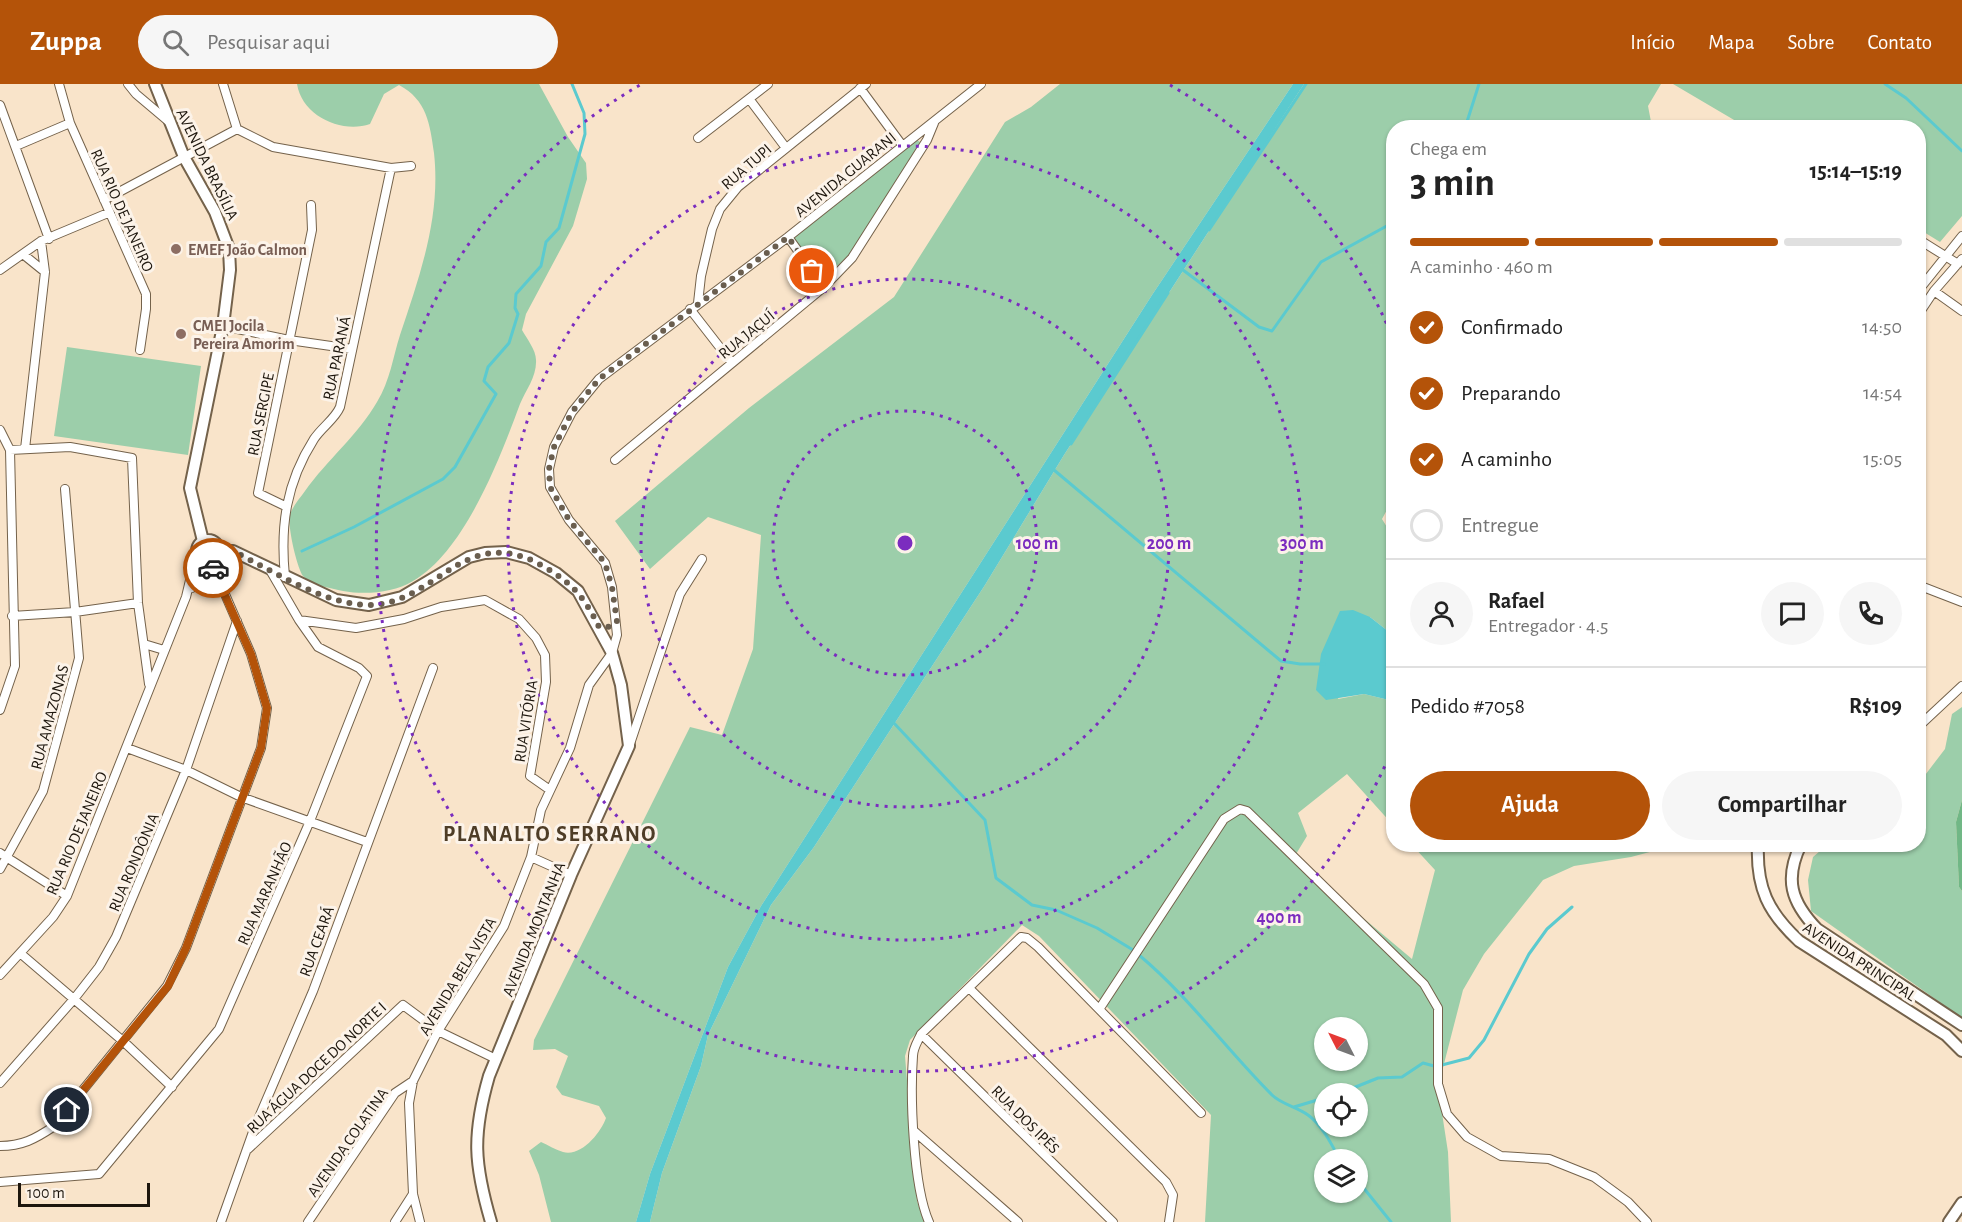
<!DOCTYPE html>
<html lang="pt">
<head>
<meta charset="utf-8">
<style>
  :root { --surface:#fff; --page:#f6f6f6; --text:#222; --muted:#767676; --line:#e0e0e0; --accent:#b45309 }
  body { margin:0; font-family:"Alegreya Sans",sans-serif; background:var(--page); color:var(--text); height:100vh; display:flex; flex-direction:column; font-size:22px; white-space:nowrap }
  * { box-sizing:border-box; margin:0 }
  p { font-size:20px; color:var(--muted) }
  .icon { flex:none; width:33px; height:33px; fill:none; stroke:currentColor; stroke-width:2; stroke-linecap:round; stroke-linejoin:round }
  .map { position:relative; flex:1; overflow:hidden }
  .side { position:absolute; left:1386px; top:36px; width:540px; height:732px; display:flex; flex-direction:column; background:var(--surface); border-radius:24px; box-shadow:0 2px 4px #0004 }
  .side>* { flex:none }
  .needle { width:39px; rotate:312deg }
  .tools { position:absolute; left:1314px; top:933px; display:grid; gap:12px }
  .tools a { display:grid; place-items:center; width:54px; height:54px; border-radius:50%; background:var(--surface); box-shadow:0 2px 4px #0004; font-size:30px }
  .scale { position:absolute; left:18px; bottom:15px; width:132px; box-sizing:border-box; padding-left:6px; border:3px solid #1d160d; border-top:0; font-size:16px; line-height:21px; white-space:nowrap; color:#1d160d; -webkit-text-stroke:4px #fcf3e9; paint-order:stroke }
  .pin { position:absolute; display:grid; place-items:center; width:51px; height:51px; color:#fff; margin:-26px; border:3px solid #fff; border-radius:50%; box-shadow:0 2px 6px #0007 }
  .courier { position:absolute; display:grid; place-items:center; width:60px; height:60px; margin:-30px; border:4px solid #b45309; border-radius:50%; background:#fff; color:#222; box-shadow:0 2px 8px #0007 }
  .summary em { font-style:normal; font-weight:600 }
  .summary div { display:flex; flex-direction:column-reverse }
  .summary { display:flex; align-items:center; justify-content:space-between; height:102px; padding:0 24px }
  h1 { font-size:39px; font-weight:600; line-height:45px }
  .bar { display:grid; grid-template-columns:repeat(4,1fr); gap:9px 6px; align-content:center; height:72px; padding:0 24px }
  .bar i { height:8px; border-radius:4px; background:var(--line) }
  .bar .active { background:var(--accent) }
  .bar p { grid-column:span 4 }
  .line { display:flex; align-items:center; gap:15px; padding:0 24px; border-top:2px solid var(--line) }
  .line div { flex:1 }
  .round { display:grid; place-items:center; flex:none; width:63px; height:63px; border-radius:32px; background:var(--page) }
  ol { padding:0 24px; list-style:none }
  li { display:flex; align-items:center; gap:18px; height:66px }
  li p { margin-inline-start:auto }
  li .icon { padding:6px; border-radius:50%; background:var(--accent); color:#fff; stroke-width:4 }
  li:last-child { color:var(--muted) }
  li i { width:33px; height:33px; border:3px solid var(--line); border-radius:50% }
  .button { display:flex; gap:12px; margin-top:auto; padding:12px 24px }
  .button a { flex:1; height:69px; border-radius:36px; background:var(--accent); color:#fff; font-size:24px; font-weight:600; line-height:69px; text-align:center }
  .button a+a { background:var(--page); color:var(--text) }
  header { display:flex; align-items:center; gap:36px; box-sizing:border-box; height:84px; padding:0 30px; background:var(--accent); color:#fff }
  header strong { font-size:28px }
  nav { display:flex; gap:33px; margin-inline-start:auto; font-size:21px }
  .search { width:420px; height:54px; background:var(--page); display:flex; align-items:center; gap:15px; box-sizing:border-box; padding:0 21px; border-radius:33px; color:var(--muted); font-size:22px }
  .map>svg:first-child { display:block }
  .green { fill:#9cceaa; fill-rule:evenodd }
  .forest { fill:#71b786 }
  .water { fill:#5bcacf }
  .lines { fill:none; stroke-linecap:round; stroke-linejoin:round }
  .stream { stroke:#5bcacf; stroke-width:3 }
  .minor-casing { stroke:#74624b; stroke-width:10 }
  .tertiary-casing { stroke:#74624b; stroke-width:14 }
  .minor { stroke:#fff; stroke-width:8 }
  .tertiary { stroke:#fff; stroke-width:10 }
  .done { stroke:#6a5e4f; stroke-width:6; stroke-dasharray:0 10.8 }
  .route { stroke:#b45309; stroke-width:8 }
  .ring { fill:none; stroke:#7b2cbf; stroke-width:3; stroke-dasharray:3 6 }
  .education-dot { fill:#8d6e63; stroke:#fcf3e9; stroke-width:2 }
  .labels { text-anchor:middle; stroke-width:6; stroke-linejoin:round; paint-order:stroke }
  .street-label { font-size:16px; fill:#1d160d; stroke:#fcf3e9 }
  .education-label { font-size:16px; font-weight:bold; fill:#785e54; stroke:#fcf3e9; text-anchor:start }
  .district-label { font-size:22px; font-weight:bold; letter-spacing:1.5px; fill:#4e3d27; stroke:#fcf3e9 }
  .centre { fill:#7b2cbf; stroke:#fcf3e9; stroke-width:3 }
  .ring-label { font-size:18px; text-anchor:middle; font-weight:bold; fill:#7b2cbf; stroke:#fcf3e9; stroke-width:6; stroke-linejoin:round; paint-order:stroke }
</style>
</head>
<body>
<header>
<strong>Zuppa</strong>
<div class="search"><svg class="icon" aria-label="search" viewBox="0 0 24 24"><circle cx="10" cy="10" r="6"/><path d="M15 15l6 6"/></svg>Pesquisar aqui</div>
<nav><a>Início</a><a>Mapa</a><a>Sobre</a><a>Contato</a></nav>
</header>
<div class="map">
<svg width="1962" height="1138" viewBox="0 0 1962 1138">
  <rect width="100%" height="100%" fill="#f9e4ca"/>
  <!-- green -->
  <path class="green" d="M297,0H539L568,53L586,79L587,95L573,142L526,230L522,246C527,255 536,266 536,276C537,292 526,306 520,320C500,374 465,467 413,497C393,509 365,511 343,507C331,504 312,502 303,492C297,484 287,441 290,431C292,423 300,414 305,407C327,376 358,351 377,318C390,297 393,273 400,251C420,191 441,133 434,69C430,40 427,16 399,1L384,10L370,40C342,50 302,32 297,0Z
    M1060,0H1293L1152,211L761,822L728,883L650,1090L636,1138H551L539,1091L529,1067L541,1058C548,1061 556,1066 563,1068C582,1073 601,1048 606,1034L599,1022L562,1011L556,1003L568,972L555,965L533,966L534,956L690,643L722,651L753,565L761,451L708,433L650,485L615,437L749,324L894,213L1005,38L1031,23Z
    M1304,0H1661L1648,22L1652,43L1394,44V413L1382,435L1393,453V551L1370,533L1338,615L1364,610L1393,617V741L1347,690L1298,729L1307,752L1293,775L1412,875L1435,786L1412,761H1676L1631,773L1574,782L1543,796L1484,870L1463,906L1438,1003L1448,1068L1451,1138H1205L1211,1031L1039,852L1022,841L910,956L905,972L917,1117L924,1138H650L662,1089L701,982L708,951L771,821L814,763L985,501L1064,371ZM1324,944H1358V976H1324ZM1324,1010H1358V1042H1324ZM1324,1076H1358V1108H1324Z
    M1673,0H1962V132L1940,158L1919,145L1918,44L1746,43Z
    M917,56L920,58L852,170L822,194L792,155Z
    M67,263L201,282L188,371L54,352Z
    M1962,623V716L1956,738L1959,803L1962,807V934L1811,827L1808,796L1813,773L1827,761L1918,760L1919,699L1945,665L1952,630Z"/>
  <!-- forest -->
  <path class="forest" d="M1962,716V807L1959,803L1956,738Z"/>
  <!-- water -->
  <path class="water" d="M1293,0H1304L1064,371L985,501L814,763L771,821L708,951L701,982L662,1089L650,1138H636L650,1090L728,883L761,822L1152,211Z
    M1353,526L1370,533L1393,551V617L1364,610L1326,616L1316,606L1321,570L1340,527Z"/>
  <g class="lines">
    <!-- stream -->
    <path class="stream" d="M1885,0L1906,14L1962,67
      M1465,44L1479,0
      M1209,146L1306,0
      M1183,186L1259,243L1272,247L1321,178L1394,138
      M1071,360L1168,209
      M1054,386L1281,577L1300,580H1324
      M302,467L354,443L443,395L455,383L496,310L484,297L488,283L509,259L518,230L515,224L516,210L541,182L546,158L559,144L585,50L584,29L572,0
      M892,637L985,736L996,794L1032,821L1056,826L1097,844L1133,866
      M1139,871C1189,913 1226,965 1272,1011C1281,1020 1297,1023 1308,1031C1322,1041 1332,1061 1340,1076
      M1438,982L1469,974L1484,956L1529,870L1547,845L1572,823
      M1338,1010L1378,994L1402,993L1423,979L1434,982
      M1294,1023L1324,1014
      M1358,1097L1391,1138"/>
    <!-- minor casing -->
    <g class="minor-casing">
      <path id="minor" d="M59,0L70,39L146,210V225L140,266
        M128,0L136,10L168,37
        M223,0L237,45L273,63L391,84L411,82
        M860,4L902,61
        M750,16L786,64
        M0,21L49,155
        M1711,44H1729
        M698,54L768,0
        M16,62L70,39
        M104,116L237,45
        M788,153L824,203
        M1918,155L1958,180
        M24,171L45,188
        M0,186L41,157L108,129
        M1918,207L1962,152
        M1934,207L1962,227
        M698,219L701,192L712,145L720,125L738,103L866,0
        M690,225L732,279
        M1918,231L1934,207L1962,175
        M223,242L289,256L352,265
        M0,346L10,366L15,582L0,626
        M25,365L45,188L41,157
        M10,366L70,363L132,374L138,519L149,600
        M615,376L824,203L852,174L927,56L934,39
        M285,422L258,409L312,146L311,121
        M270,486L299,536L356,544L404,535L441,523L485,516L519,535L536,554L545,571L546,598L530,692L550,706
        M285,493C280,442 286,399 314,355C322,343 335,335 340,323L391,84
        M1918,501L1962,518
        M192,504L208,478
        M12,532L75,528L138,519
        M144,560L164,566
        M1918,643L1962,602
        M630,660L680,510L702,475
        M127,664L186,686L241,713L367,758
        M0,769L67,812
        M531,773L571,791
        M0,785L43,707L79,574L65,405
        M20,869L124,958L172,1003
        M0,891L53,833L67,812L186,513L197,467
        M969,904L1166,1098L1173,1111L1169,1138
        M1100,924L1224,735L1240,725L1247,727L1424,900L1438,924V1000L1447,1030L1467,1053L1501,1072L1549,1075L1594,1093L1628,1118L1647,1138
        M921,950L1113,1138
        M0,999L74,915L99,883L116,853L186,686L237,537
        M914,1047L1018,1138
        M0,1062C22,1062 35,1055 53,1043L167,902L186,864L261,664L267,624L251,570L211,478
        M248,1065L403,921L438,947L496,975
        M0,1098L99,1090L219,945L310,737L367,592L359,584L318,563L299,536
        M221,1138L254,1045L313,907L433,584
        M308,1138L395,1009L413,997
        M395,1138L413,1110
        M420,1138L413,1110L409,1019L413,997L438,947L504,842L531,773L541,726L570,664L589,601L612,569L617,551L612,503L605,479L569,436L550,403L549,385L554,363L572,328L599,295L788,153L981,0
        M929,1138C913,1102 910,1012 913,972C913,964 918,957 921,950L1021,853L1027,854L1038,863L1201,1029"/>
    </g>
    <!-- tertiary casing -->
    <g class="tertiary-casing">
      <path id="tertiary" d="M155,0L184,73L215,128L229,165L230,186L223,242L190,404L203,457
        M197 467a11 11 0 1 1 22 0a11 11 0 1 1-22 0Z
        M220,467H233L336,516L369,521L402,513L469,473L485,469L506,468L529,474L556,489L578,507L612,569L621,601L629,662L571,791L489,992C472,1051 474,1080 491,1138
        M1758,760C1756,804 1768,828 1799,857L1946,951L1962,967
        M1801,760C1784,795 1791,818 1817,845L1962,941
        M1949,1138L1962,1119"/>
    </g>
    <!-- minor -->
    <use href="#minor" class="minor"/>
    <!-- tertiary -->
    <use href="#tertiary" class="tertiary"/>
  </g>
  <g class="lines">
    <!-- done -->
    <path class="done" d="M213,484L211,478L217,474L220,467H233C271,486 325,521 368,521C436,521 464,438 541,481C571,498 584,512 599,543H608L617,538L612,503L605,479L569,436L550,403L549,385L554,363L572,328L599,295L788,153L812,187"/>
    <!-- route -->
    <path class="route" d="M67,1026L168,902L186,864L261,664L267,624L251,570L213,484"/>
  </g>
  <!-- distance rings -->
  <g class="ring">
    <circle cx="905" cy="459" r="132"/>
    <circle cx="905" cy="459" r="264"/>
    <circle cx="905" cy="459" r="397"/>
    <path d="M1392 666A529 529 0 1 1 640 1M1170 1A529 529 0 0 1 1392 252"/>
  </g>
  <!-- markers -->
  <g class="education-dot">
    <circle cx="176" cy="165" r="6"/>
    <circle cx="181" cy="250" r="6"/>
  </g>
  <g class="labels">
    <!-- street labels -->
    <g class="street-label">
      <text transform="translate(208 80) rotate(64)" y="6">AVENIDA BRASÍLIA</text>
      <text transform="translate(746 82) rotate(-41)" y="6">RUA TUPI</text>
      <text transform="translate(845 90) rotate(-39)" y="6">AVENIDA GUARANI</text>
      <text transform="translate(123 126) rotate(66)" y="6">RUA RIO DE JANEIRO</text>
      <text transform="translate(746 250) rotate(-39)" y="6">RUA JAÇUÍ</text>
      <text transform="translate(336 274) rotate(-78)" y="6">RUA PARANÁ</text>
      <text transform="translate(260 330) rotate(-79)" y="6">RUA SERGIPE</text>
      <text transform="translate(49 633) rotate(-75)" y="6">RUA AMAZONAS</text>
      <text transform="translate(525 637) rotate(-81)" y="6">RUA VITÓRIA</text>
      <text transform="translate(76 749) rotate(-67)" y="6">RUA RIO DE JANEIRO</text>
      <text transform="translate(133 778) rotate(-67)" y="6">RUA RONDÔNIA</text>
      <text transform="translate(264 809) rotate(-66)" y="6">RUA MARANHÃO</text>
      <text transform="translate(533 845) rotate(-68)" y="6">AVENIDA MONTANHA</text>
      <text transform="translate(316 857) rotate(-70)" y="6">RUA CEARÁ</text>
      <text transform="translate(1860 877) rotate(33)" y="6">AVENIDA PRINCIPAL</text>
      <text transform="translate(457 892) rotate(-59)" y="6">AVENIDA BELA VISTA</text>
      <text transform="translate(316 983) rotate(-43)" y="6">RUA ÁGUA DOCE DO NORTE I</text>
      <text transform="translate(1026 1035) rotate(45)" y="6">RUA DOS IPÊS</text>
      <text transform="translate(347 1058) rotate(-55)" y="6">AVENIDA COLATINA</text>
    </g>
    <!-- education labels -->
    <g class="education-label">
      <text x="188" y="171">EMEF João Calmon</text>
      <text x="193" y="247">CMEI Jocila<tspan x="193" dy="18">Pereira Amorim</tspan></text>
    </g>
    <!-- district labels -->
    <g class="district-label">
      <text x="550" y="757">PLANALTO SERRANO</text>
    </g>
  </g>
  <circle cx="905" cy="459" r="9" class="centre"/>
  <g class="ring-label">
    <text x="1037" y="465">100 m</text>
    <text x="1169" y="465">200 m</text>
    <text x="1302" y="465">300 m</text>
    <text x="1279" y="839">400 m</text>
  </g>
</svg>
<div class="tools">
<a><svg class="needle" viewBox="-14 -14 28 28"><path d="M0-13l5 13h-10z" fill="#e53935"/><path d="M0 13l5-13h-10z" fill="#767676"/></svg></a>
<a><svg class="icon" aria-label="locate" viewBox="0 0 24 24"><circle cx="12" cy="12" r="6"/><path d="M12 2v4M12 18v4M2 12h4M18 12h4"/></svg></a>
<a><svg class="icon" aria-label="layers" viewBox="0 0 24 24"><path d="M12 4l9 5-9 5-9-5zM3 14l9 5 9-5"/></svg></a>
</div>
<div class="scale">100 m</div>
<div class="pin" style="left:812px;top:187px;background:#ea580c"><svg class="icon" aria-label="bag" viewBox="0 0 24 24"><path d="M5 8h14l-1 12H6zM9 8a3 3 0 0 1 6 0"/></svg></div>
<div class="pin" style="left:67px;top:1026px;background:#1f2937"><svg class="icon" aria-label="home" viewBox="0 0 24 24"><path d="M3 11l9-7 9 7M6 9v11h12V9"/></svg></div>
<div class="courier" style="left:213px;top:484px"><svg class="icon" aria-label="car" viewBox="0 0 24 24"><path d="M5 17H2v-5l4-1 3-4h7l3 4 3 1v5h-3M9 17h6M6 11h13"/><circle cx="7" cy="17" r="2"/><circle cx="17" cy="17" r="2"/></svg></div>
<section class="side">
<div class="summary"><div><h1>3 min</h1><p>Chega em</p></div><em>15:14–15:19</em></div>
<div class="bar"><i class="active"></i><i class="active"></i><i class="active"></i><i></i><p>A caminho · 460 m</p></div>
<ol>
<li><svg class="icon" aria-label="check" viewBox="0 0 24 24"><path d="M5 12l5 5 9-10"/></svg>Confirmado<p>14:50</p></li>
<li><svg class="icon" aria-label="check" viewBox="0 0 24 24"><path d="M5 12l5 5 9-10"/></svg>Preparando<p>14:54</p></li>
<li><svg class="icon" aria-label="check" viewBox="0 0 24 24"><path d="M5 12l5 5 9-10"/></svg>A caminho<p>15:05</p></li>
<li><i></i>Entregue</li>
</ol>
<div class="line" style="height:108px"><a class="round"><svg class="icon" aria-label="person" viewBox="0 0 24 24"><circle cx="12" cy="8" r="4"/><path d="M4 21q1-7 8-7t8 7"/></svg></a><div><b>Rafael</b><p>Entregador · 4.5</p></div><a class="round"><svg class="icon" aria-label="chat" viewBox="0 0 24 24"><path d="M4 5h16v11H9l-5 4z"/></svg></a><a class="round"><svg class="icon" aria-label="phone" viewBox="0 0 24 24"><path d="M5 4h4l2 5-3 2q2 4 5 5l2-3 5 2v4C11 20 4 13 5 4z"/></svg></a></div>
<div class="line" style="height:78px"><div>Pedido #7058</div><b>R$109</b></div>
<div class="button"><a>Ajuda</a><a>Compartilhar</a></div>
</section>
</div>
</body>
</html>
